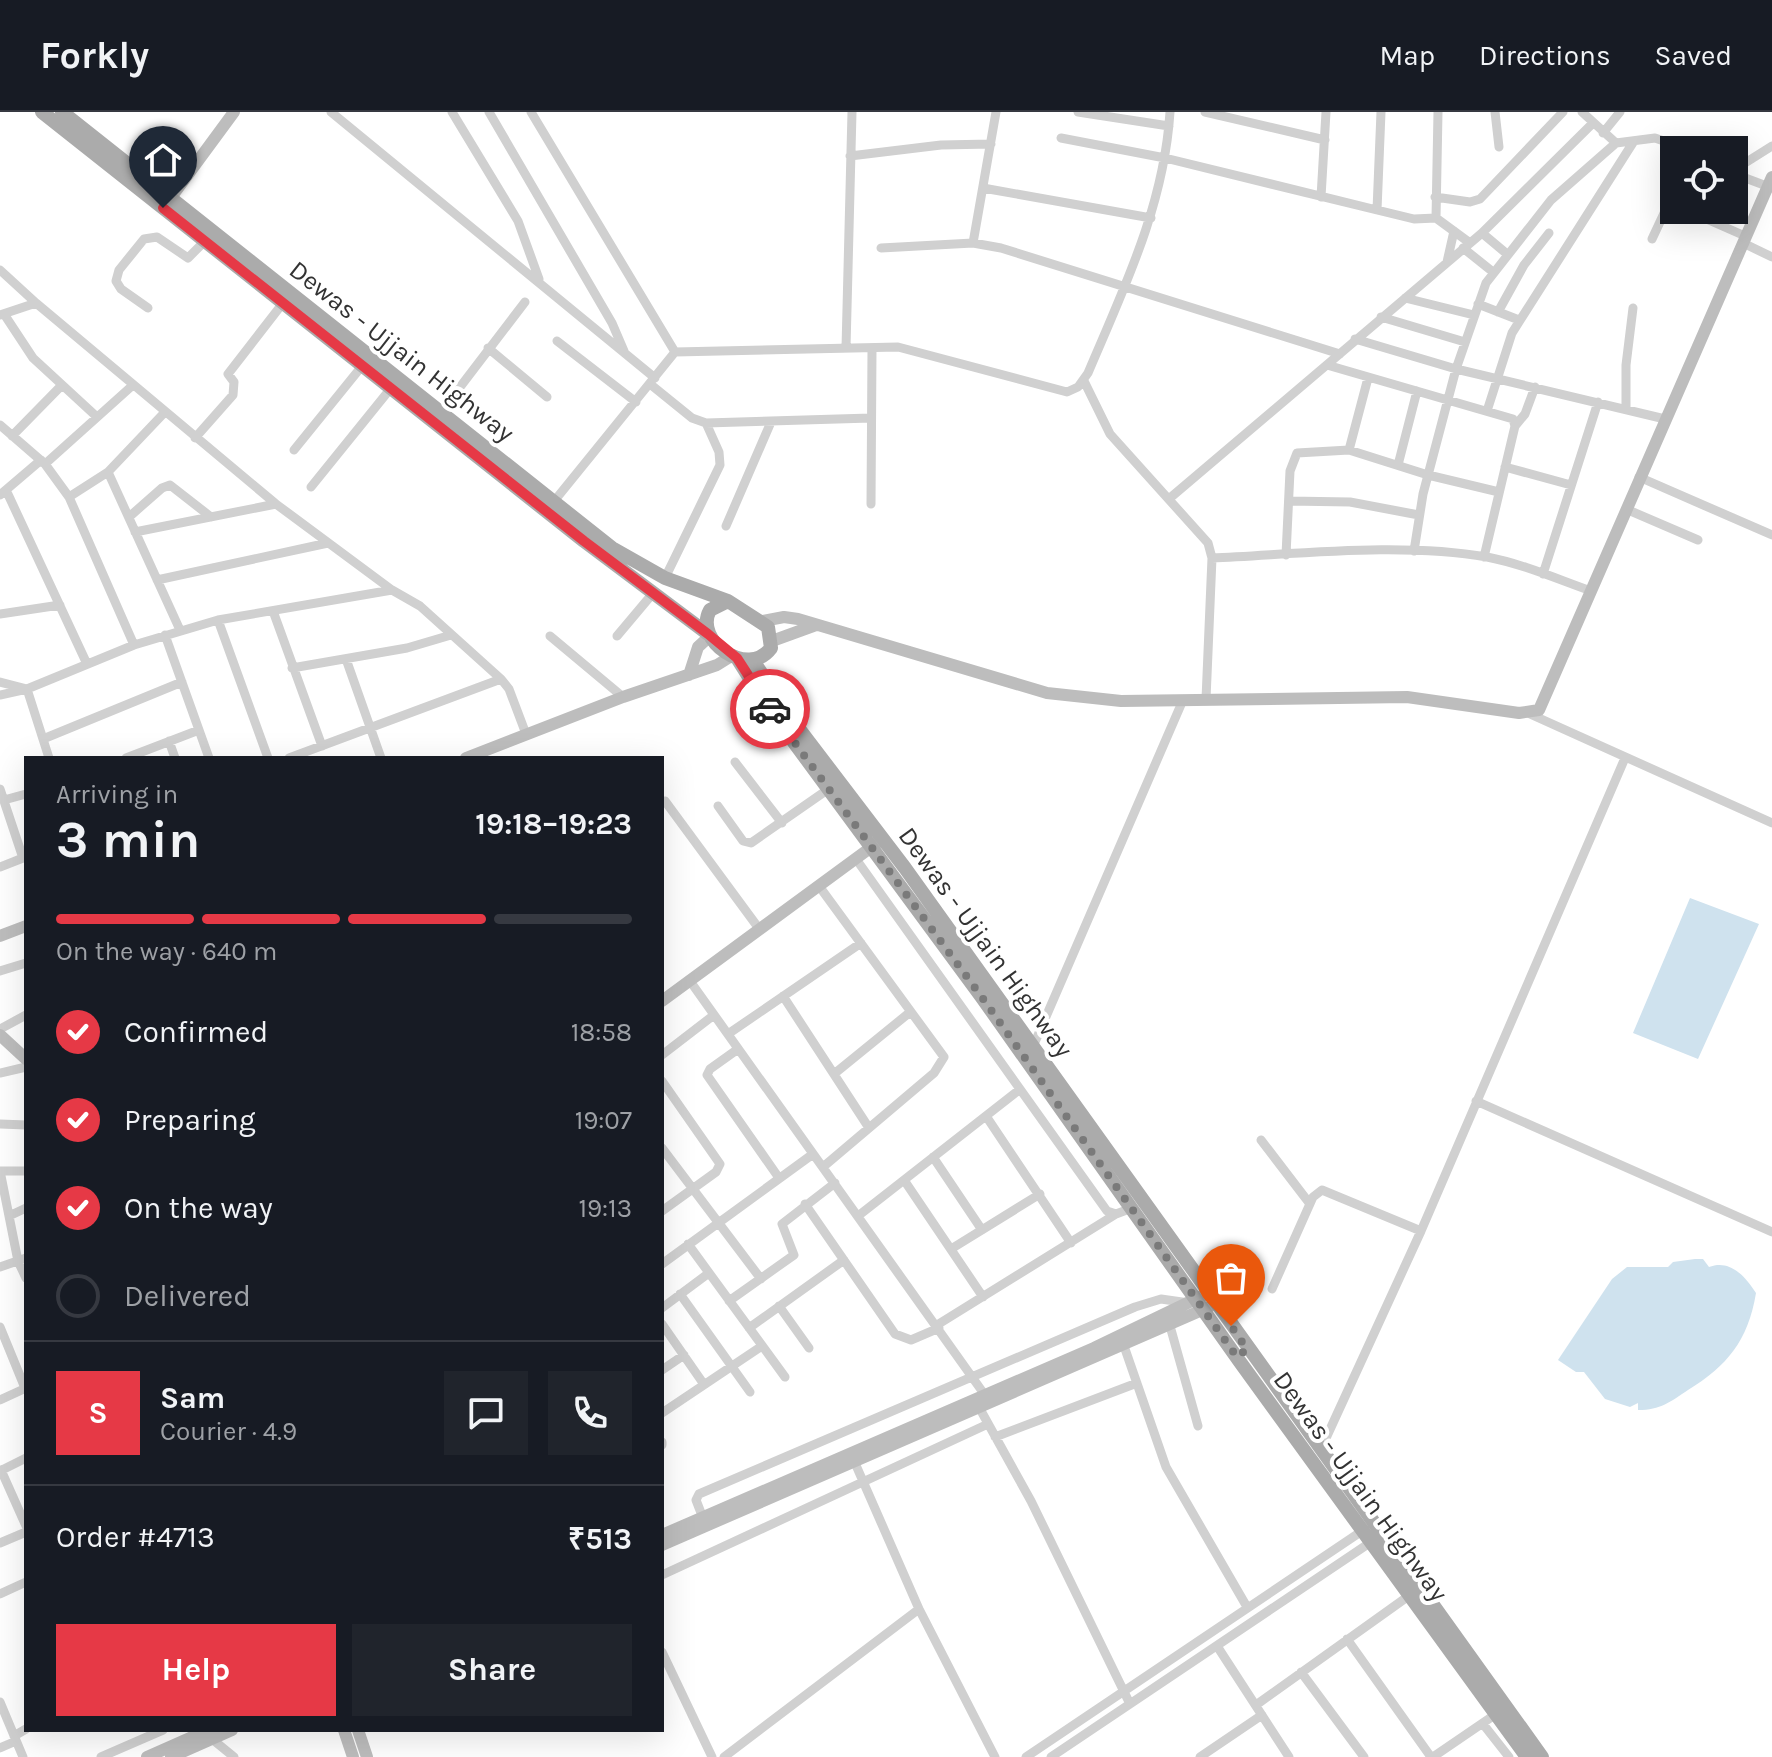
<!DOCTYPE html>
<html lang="en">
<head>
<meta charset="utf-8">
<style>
  :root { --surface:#171b24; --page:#20242c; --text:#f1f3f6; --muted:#9ea1a6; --line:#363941; --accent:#e63946 }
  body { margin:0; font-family:Karla,sans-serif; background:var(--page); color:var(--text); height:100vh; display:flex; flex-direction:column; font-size:30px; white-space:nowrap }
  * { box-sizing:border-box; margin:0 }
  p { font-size:26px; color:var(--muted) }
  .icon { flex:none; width:44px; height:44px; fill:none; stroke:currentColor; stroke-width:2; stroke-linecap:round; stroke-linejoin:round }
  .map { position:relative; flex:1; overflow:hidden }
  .details { position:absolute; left:24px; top:644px; width:640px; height:976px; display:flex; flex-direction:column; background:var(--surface); border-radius:0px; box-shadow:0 8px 32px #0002 }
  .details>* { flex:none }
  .buttons { position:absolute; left:1660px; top:24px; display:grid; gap:16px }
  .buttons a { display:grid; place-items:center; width:88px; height:88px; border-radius:0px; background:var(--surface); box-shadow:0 8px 32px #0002; font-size:40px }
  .pin { position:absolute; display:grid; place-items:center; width:68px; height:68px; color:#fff; margin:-82px -34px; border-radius:50% 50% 50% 0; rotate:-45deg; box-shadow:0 0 8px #0007 }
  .pin .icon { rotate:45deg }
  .courier { position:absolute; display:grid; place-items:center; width:80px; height:80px; margin:-40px; border:6px solid #e63946; border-radius:50%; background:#fff; color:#222; box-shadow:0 2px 10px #0007 }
  .head em { font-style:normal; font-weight:700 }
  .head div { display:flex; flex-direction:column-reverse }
  .head { display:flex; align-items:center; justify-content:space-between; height:136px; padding:0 32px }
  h1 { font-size:52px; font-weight:700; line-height:60px }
  .bar { display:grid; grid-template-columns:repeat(4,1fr); gap:12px 8px; align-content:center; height:96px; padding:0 32px }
  .bar i { height:10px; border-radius:6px; background:var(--line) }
  .bar .active { background:var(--accent) }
  .bar p { grid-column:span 4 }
  .line { display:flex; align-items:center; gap:20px; padding:0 32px; border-top:2px solid var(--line) }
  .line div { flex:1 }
  .round { display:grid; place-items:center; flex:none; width:84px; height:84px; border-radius:0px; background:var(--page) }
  ol { padding:0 32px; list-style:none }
  li { display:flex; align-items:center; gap:24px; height:88px }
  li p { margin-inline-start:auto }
  li .icon { padding:8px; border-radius:50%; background:var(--accent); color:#fff; stroke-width:4 }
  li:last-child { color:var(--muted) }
  li i { width:44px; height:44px; border:4px solid var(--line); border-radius:50% }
  .cta { display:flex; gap:16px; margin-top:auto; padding:16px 32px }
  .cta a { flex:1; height:92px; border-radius:0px; background:var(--accent); color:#fff; font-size:32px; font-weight:700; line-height:92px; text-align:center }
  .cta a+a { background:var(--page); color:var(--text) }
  header { display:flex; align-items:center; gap:48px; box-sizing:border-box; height:112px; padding:0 40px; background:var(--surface); border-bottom:2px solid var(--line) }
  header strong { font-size:38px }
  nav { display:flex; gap:44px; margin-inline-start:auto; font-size:28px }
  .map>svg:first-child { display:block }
  .water { fill:#cfe2ee }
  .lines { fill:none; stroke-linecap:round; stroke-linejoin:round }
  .street { stroke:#d0d0d0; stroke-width:9 }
  .secondary { stroke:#bdbdbd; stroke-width:12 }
  .primary { stroke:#ababab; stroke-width:14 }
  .done { stroke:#7a7a7a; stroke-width:8; stroke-dasharray:0 14.4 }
  .route { stroke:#e63946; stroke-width:10 }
  .labels { text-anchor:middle; stroke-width:8; stroke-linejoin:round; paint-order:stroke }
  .street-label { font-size:26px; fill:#333; stroke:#fff }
</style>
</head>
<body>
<header>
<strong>Forkly</strong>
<nav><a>Map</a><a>Directions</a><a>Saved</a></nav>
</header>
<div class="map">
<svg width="1772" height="1645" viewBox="0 0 1772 1645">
  <rect width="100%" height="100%" fill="#fff"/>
  <!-- water -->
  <path class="water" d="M1690,786L1759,812L1698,947L1633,921Z
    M1695,1147H1703L1709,1155C1730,1147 1745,1164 1756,1181C1748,1229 1727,1254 1688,1278C1670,1290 1661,1298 1638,1298V1291L1630,1295L1605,1287L1584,1260H1576L1558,1248L1612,1167L1627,1155H1668L1673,1150Z"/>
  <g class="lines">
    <!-- street -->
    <path class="street" d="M331,0L655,266
      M452,0L518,109L539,167
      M489,0L612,211L624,239
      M531,0L675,240L898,235L1067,280L1078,275L1088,261C1124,176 1164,94 1170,0
      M1078,0L1169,14
      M1205,0L1325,28
      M1495,0L1499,35
      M1582,0L1616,31L1655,26L1690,38
      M1603,21L1620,0
      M1061,26L1165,46L1377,98L1381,0
      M850,44L941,33L991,32
      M1734,53L1745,51L1772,34
      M1740,64L1772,76
      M983,76L1151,106
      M1321,85L1326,0
      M1435,85L1470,90L1480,87L1563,0
      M1377,98L1414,107L1436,106L1470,131
      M1686,98L1745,124
      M1436,106L1438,0
      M1482,121L1507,142
      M1652,127L1674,80
      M973,131L996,0
      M1743,131L1772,145
      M881,136L973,131L1001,136L1340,242
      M1463,136L1493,160
      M1447,150L1454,119
      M0,158L36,191
      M1405,186L1474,203
      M1478,192L1519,208
      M148,196L121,177L116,169L119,158L144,127L157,125L188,146L205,129
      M1498,200L1524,153L1549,121
      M4,202L33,246L97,305
      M0,203L36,191L276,392L392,478
      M1381,205L1465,230
      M1355,227L1456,257L1665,307
      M557,229L636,290
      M488,236L547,285
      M846,236L852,0
      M1327,253L1513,307L1515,314L1484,445
      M1084,269L1110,322L1208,431L1212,446L1206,587
      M650,272L692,306L706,311L871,306
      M1626,297V253L1633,196
      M1487,299L1512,221L1634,29
      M441,300L525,190
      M0,313L45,352L69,385L134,533
      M1515,314L1525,302L1535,275
      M12,324L62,273
      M195,326L233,283L234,270L228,262L283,191
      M294,338L362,254
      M1349,338L1368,266
      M45,352L133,273
      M1398,353L1417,279
      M1505,355L1571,373
      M108,360L180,518
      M1639,365L1772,423
      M311,375L391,276
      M6,378L87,552
      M0,383L41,348
      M69,385L108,360L165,300
      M1170,386L1482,121L1593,11
      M1289,389L1350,390L1419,403
      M871,392L872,237
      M551,393L675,240
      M1626,397L1698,428
      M129,405L162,376L170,373L211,405
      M726,414L771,310
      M135,420L276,392
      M1414,439L1423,382L1456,257L1486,171L1551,88L1616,31
      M1286,443L1290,359L1297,341L1349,338L1428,363L1499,380
      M1212,446C1300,442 1401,430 1487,445C1523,452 1557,467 1591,479
      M1543,462L1598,290
      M665,466L720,353L719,340L706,311
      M157,468L328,431
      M273,499L322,634
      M0,502L60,493
      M550,524L623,585
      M617,524L654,480
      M346,547L381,646
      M292,556L407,536L451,523
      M0,570L27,577L49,646
      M0,583L27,577L134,533L218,508
      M1530,602L1772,711
      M199,618L209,646
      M43,627L182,570
      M169,629L175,646
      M126,646L199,618L165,523
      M268,646L218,508L392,478L420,494L501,567L509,577L526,622
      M289,646L501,567
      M735,650L782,711
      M0,677L23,746L26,745
      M4,688L26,682
      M665,689L760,818
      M718,694L743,729L751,731L830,676
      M856,747L1107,1099L1116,1102L1132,1096
      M0,755L23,746
      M819,774L944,945L934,961L823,1055
      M0,859L26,851
      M690,869L987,1286
      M783,884L869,1016
      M0,917L26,903
      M728,922L861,831
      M738,937L710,957L707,963L779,1066
      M1032,937L1183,588
      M662,943L714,903
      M0,961L26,955
      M834,962L909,901
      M662,969L720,1052L716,1060L662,1099
      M1476,989L1772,1120
      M986,1004L1071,1131
      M0,1012L26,1013
      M1261,1028L1310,1092
      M662,1036L761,1167
      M933,1045L982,1118
      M0,1059L18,1149L26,1166
      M0,1059H26
      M904,1068L983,1185
      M805,1092L895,1222L911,1228L939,1216
      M9,1104L26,1096
      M858,1104L1019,978
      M688,1132L785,1265
      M951,1137L1040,1082
      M662,1152L813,1042
      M0,1155L26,1146
      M1272,1177L1313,1085L1322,1078L1421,1119
      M680,1182L750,1280
      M729,1189L794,1143L782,1112L835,1071
      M779,1194L809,1236
      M662,1196L709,1161
      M662,1212L703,1271
      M937,1213L1116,1102
      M1170,1214L1198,1314
      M0,1215L25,1276
      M749,1216L844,1148
      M1124,1234L1166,1355L1247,1495
      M662,1258L684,1243
      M0,1288L26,1276
      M980,1297L1031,1389L1130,1592
      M662,1301L762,1234
      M995,1325L1137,1271
      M662,1330V1333
      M1321,1337L1421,1119L1625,646
      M855,1351L919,1497L995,1645
      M1,1358L26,1414
      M0,1359L26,1346
      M703,1406L696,1388L699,1382L1135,1195L1161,1187L1189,1191
      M0,1431L26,1420
      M662,1463L988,1312
      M0,1482L26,1470
      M1347,1527L1431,1645
      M1217,1534L1289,1645
      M662,1540L712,1645
      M1301,1560L1364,1645
      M0,1590L23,1645
      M1256,1593L1410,1483
      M1483,1612L1509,1645
      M14,1624L26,1617
      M212,1627L234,1645
      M0,1636L16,1629
      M101,1645L163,1618
      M724,1645L919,1497
      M1026,1645L1365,1417
      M1051,1645L1374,1428
      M1200,1645L1262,1603
      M1433,1645L1496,1602"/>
    <!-- secondary -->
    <path class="secondary" d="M167,91L234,0
      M763,509L784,505L798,507L1047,581L1121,589L1407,585L1519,601L1539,598L1772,65
      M772,529L816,513
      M689,563L698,535L710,524
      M466,646L623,585L717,553L733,543
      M0,824L26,814
      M662,889L877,731
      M0,923L26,947
      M662,1423L1094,1236L1204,1183
      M662,1433L1209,1195
      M344,1618L353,1645
      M358,1618L367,1645
      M147,1645L208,1618
      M171,1645L232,1618"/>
    <!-- primary -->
    <path class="primary" d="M42,0L584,429L708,522
      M62,0L612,436L665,466L728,489
      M728,489L768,515L771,536C748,567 693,529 710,498Z
      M737,546L768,595L981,884L1240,1250L1527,1645
      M754,550L793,609L905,756L1542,1645"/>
  </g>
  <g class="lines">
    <!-- done -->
    <path class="done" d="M770,597L981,884L1237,1245L1247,1237L1231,1214"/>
    <!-- route -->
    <path class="route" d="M163,96L584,429L708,522L737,546L770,597"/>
  </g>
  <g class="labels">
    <!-- street labels -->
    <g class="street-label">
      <text transform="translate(402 239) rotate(38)" y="9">Dewas - Ujjain Highway</text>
      <text transform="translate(986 830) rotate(54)" y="9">Dewas - Ujjain Highway</text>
      <text transform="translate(1361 1374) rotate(54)" y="9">Dewas - Ujjain Highway</text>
    </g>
  </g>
</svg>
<div class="buttons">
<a><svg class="icon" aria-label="locate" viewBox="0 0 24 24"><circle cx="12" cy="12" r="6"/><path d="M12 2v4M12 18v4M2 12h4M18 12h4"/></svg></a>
</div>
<div class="pin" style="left:1231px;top:1214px;background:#ea580c"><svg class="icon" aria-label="bag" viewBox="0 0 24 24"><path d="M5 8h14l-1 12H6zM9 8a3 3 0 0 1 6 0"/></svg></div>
<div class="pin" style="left:163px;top:96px;background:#1f2937"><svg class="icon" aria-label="home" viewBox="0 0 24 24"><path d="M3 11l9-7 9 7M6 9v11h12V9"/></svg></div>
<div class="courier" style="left:770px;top:597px"><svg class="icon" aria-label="car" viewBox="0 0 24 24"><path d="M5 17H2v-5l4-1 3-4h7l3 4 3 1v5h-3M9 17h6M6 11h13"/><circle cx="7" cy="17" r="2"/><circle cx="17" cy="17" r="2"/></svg></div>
<section class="details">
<div class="head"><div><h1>3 min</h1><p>Arriving in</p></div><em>19:18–19:23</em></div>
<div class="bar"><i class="active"></i><i class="active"></i><i class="active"></i><i></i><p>On the way · 640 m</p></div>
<ol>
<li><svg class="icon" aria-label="check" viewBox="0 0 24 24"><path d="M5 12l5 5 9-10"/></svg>Confirmed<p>18:58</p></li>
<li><svg class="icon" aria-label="check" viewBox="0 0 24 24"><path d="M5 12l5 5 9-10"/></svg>Preparing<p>19:07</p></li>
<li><svg class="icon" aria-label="check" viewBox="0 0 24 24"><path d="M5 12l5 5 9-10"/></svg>On the way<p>19:13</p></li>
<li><i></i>Delivered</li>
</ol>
<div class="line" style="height:144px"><b class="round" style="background:var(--accent);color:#fff">S</b><div><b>Sam</b><p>Courier · 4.9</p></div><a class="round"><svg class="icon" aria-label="chat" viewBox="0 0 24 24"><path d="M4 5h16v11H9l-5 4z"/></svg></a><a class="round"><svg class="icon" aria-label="phone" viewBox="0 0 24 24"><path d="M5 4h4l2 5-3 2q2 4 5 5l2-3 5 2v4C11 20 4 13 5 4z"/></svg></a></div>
<div class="line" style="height:104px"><div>Order #4713</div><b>₹513</b></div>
<div class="cta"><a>Help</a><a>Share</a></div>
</section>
</div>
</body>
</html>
